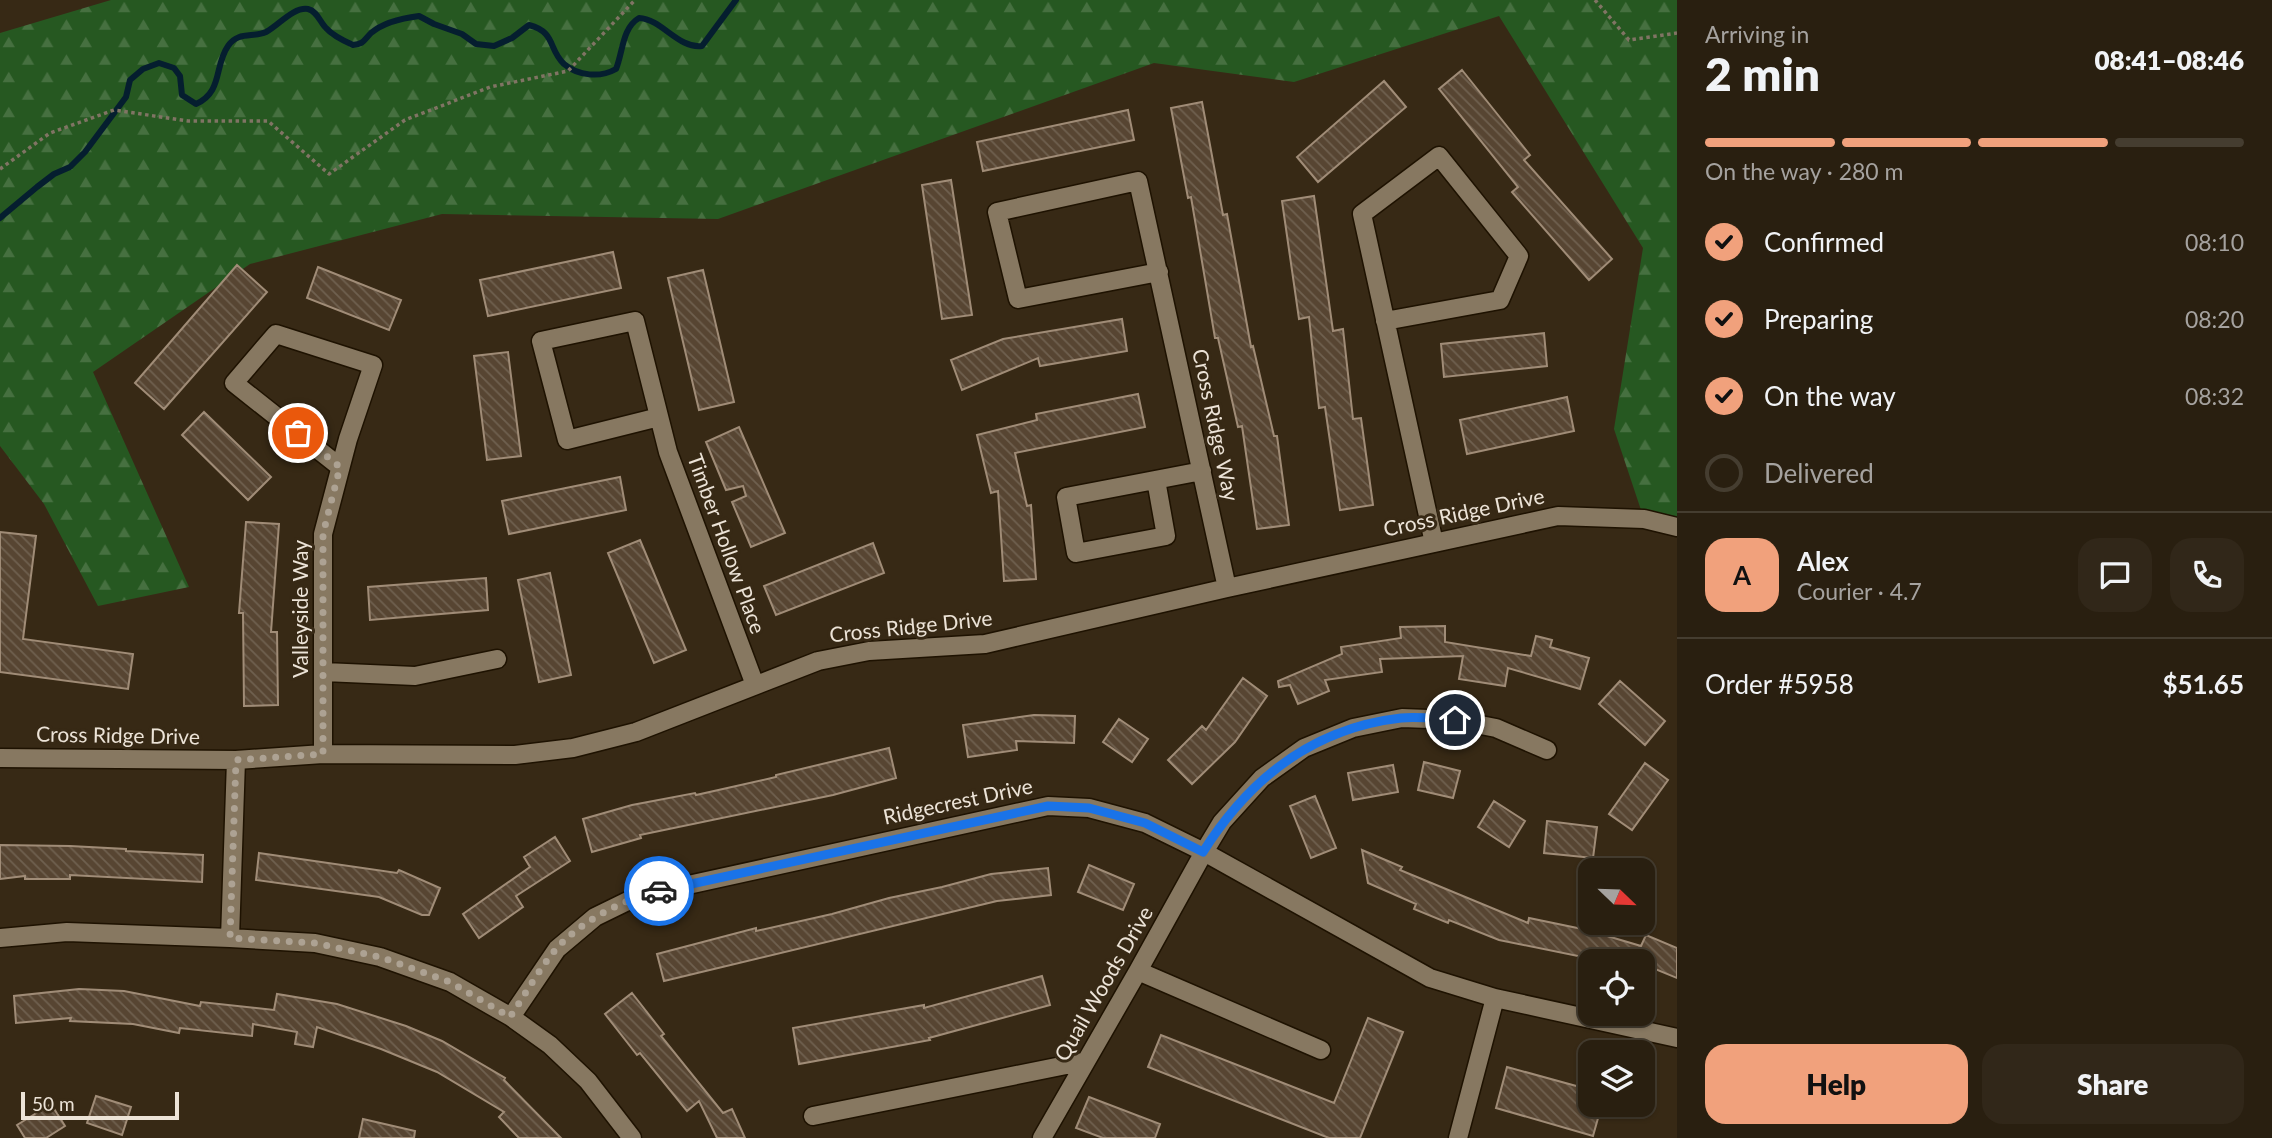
<!DOCTYPE html>
<html lang="en">
<head>
<meta charset="utf-8">
<style>
  :root { --surface:#291f10; --page:#312719; --text:#f1f3f6; --muted:#a5a29f; --line:#453d30; --accent:#f1a17c }
  body { margin:0; font-family:Lato,sans-serif; background:var(--page); color:var(--text); height:100vh; display:flex; flex-direction:column; font-size:26px; white-space:nowrap }
  * { box-sizing:border-box; margin:0 }
  p { font-size:23px; color:var(--muted) }
  .icon { flex:none; width:38px; height:38px; fill:none; stroke:currentColor; stroke-width:2; stroke-linecap:round; stroke-linejoin:round }
  .map { position:relative; flex:1; overflow:hidden }
  .details { display:flex; flex-direction:column; background:var(--surface); width:595px }
  .details>* { flex:none }
  .needle { width:46px; rotate:113deg }
  .tools { position:absolute; left:1578px; top:858px; display:grid; gap:14px }
  .tools a { display:grid; place-items:center; width:77px; height:77px; border-radius:14px; background:var(--surface); box-shadow:0 2px 5px #0004,0 0 0 2px var(--line); font-size:35px }
  .scale { position:absolute; left:21px; bottom:18px; width:158px; box-sizing:border-box; padding-left:7px; border:4px solid #ece3d7; border-top:0; font-size:19px; line-height:24px; white-space:nowrap; color:#ece3d7; -webkit-text-stroke:5px #372915; paint-order:stroke }
  .pin { position:absolute; display:grid; place-items:center; width:60px; height:60px; color:#fff; margin:-30px; border:4px solid #fff; border-radius:50%; box-shadow:0 2px 7px #0007 }
  .courier { position:absolute; display:grid; place-items:center; width:70px; height:70px; margin:-35px; border:5px solid #1a73e8; border-radius:50%; background:#fff; color:#222; box-shadow:0 2px 9px #0007 }
  .headline em { font-style:normal; font-weight:800 }
  .headline div { display:flex; flex-direction:column-reverse }
  .headline { display:flex; align-items:center; justify-content:space-between; height:119px; padding:0 28px }
  h1 { font-size:46px; font-weight:800; line-height:52px }
  .bar { display:grid; grid-template-columns:repeat(4,1fr); gap:10px 7px; align-content:center; height:84px; padding:0 28px }
  .bar i { height:9px; border-radius:5px; background:var(--line) }
  .bar .on { background:var(--accent) }
  .bar p { grid-column:span 4 }
  .line { display:flex; align-items:center; gap:18px; padding:0 28px; border-top:2px solid var(--line) }
  .line div { flex:1 }
  .round { display:grid; place-items:center; flex:none; width:74px; height:74px; border-radius:21px; background:var(--page) }
  ol { padding:0 28px; list-style:none }
  li { display:flex; align-items:center; gap:21px; height:77px }
  li p { margin-inline-start:auto }
  li .icon { padding:7px; border-radius:50%; background:var(--accent); color:#111; stroke-width:4 }
  li:last-child { color:var(--muted) }
  li i { width:38px; height:38px; border:4px solid var(--line); border-radius:50% }
  .primary-button { display:flex; gap:14px; margin-top:auto; padding:14px 28px }
  .primary-button a { flex:1; height:80px; border-radius:21px; background:var(--accent); color:#111; font-size:28px; font-weight:800; line-height:80px; text-align:center }
  .primary-button a+a { background:var(--page); color:var(--text) }
  main { display:flex; flex:1; min-height:0 }
  .map>svg:first-child { display:block }
  .forest { fill:url(#forest-firs) }
  .lines { fill:none; stroke-linecap:round; stroke-linejoin:round }
  .stream { stroke:#051e2f; stroke-width:6 }
  .building { fill:url(#building-back-hatch); stroke:#a08c77; stroke-width:2 }
  .minor-casing { stroke:#1e1201; stroke-width:21 }
  .path { stroke:#807464; stroke-width:3.5; stroke-dasharray:3.5 3.5; stroke-linecap:butt }
  .minor { stroke:#877861; stroke-width:18 }
  .done { stroke:#ada293; stroke-width:7; stroke-dasharray:0 12.6 }
  .route { stroke:#1a73e8; stroke-width:9 }
  .labels { text-anchor:middle; stroke-width:6; stroke-linejoin:round; paint-order:stroke }
  .street-label { font-size:21px; fill:#ece3d7; stroke:#372915 }
</style>
</head>
<body>
<main>
<div class="map">
<svg width="1677" height="1138" viewBox="0 0 1677 1138">
  <defs>
    <pattern id="forest-firs" width="22" height="20" patternUnits="userSpaceOnUse" patternTransform="scale(1.75)"><rect width="22" height="20" fill="#265821"/><path d="M5 1l3.5 6h-7zM16 11l3.5 6h-7z" fill="#467040"/></pattern>
    <pattern id="building-back-hatch" width="6" height="6" patternUnits="userSpaceOnUse" patternTransform="scale(1.75)"><rect width="6" height="6" fill="#574532"/><path d="M-1 5l2 2M0 0l6 6M5-1l2 2" fill="none" stroke="#6f604f"/></pattern>
  </defs>
  <rect width="100%" height="100%" fill="#372915"/>
  <!-- forest -->
  <path class="forest" d="M111,0H1677V523L1644,519L1614,429L1643,248L1499,16L1294,82L1154,63L718,219L442,214L250,264L93,372L189,587L98,606L44,504L0,446V33Z"/>
  <g class="lines">
    <!-- stream -->
    <path class="stream" d="M0,218L37,187L54,174L70,167L85,152L126,97L130,80L143,69L159,63L174,68L180,76L182,95L196,104C223,92 214,66 228,46C238,31 253,38 266,32C279,25 293,7 308,9C317,11 320,22 326,28C333,36 344,41 353,45C364,44 364,40 371,33C384,22 403,18 419,16L434,24L462,34L476,44L494,46L512,38L529,25C556,32 548,49 564,64C578,76 600,78 616,69C623,52 622,28 639,18C662,19 678,49 702,46L736,0"/>
  </g>
  <!-- building -->
  <path class="building" d="M1462,70L1530,155L1524,160L1612,259L1589,280L1512,192L1518,187L1439,89Z
    M1384,81L1406,107L1318,182L1297,157Z
    M1202,102L1223,215L1227,214L1251,347L1253,346L1274,436H1277L1289,525L1257,529L1242,426L1238,427L1218,338H1215L1191,197L1188,198L1171,108Z
    M1128,110L1134,140L983,171L977,142Z
    M951,180L972,315L942,319L922,185Z
    M1314,196L1333,331L1343,329L1353,419L1361,418L1373,505L1340,510L1325,407L1319,408L1309,317L1299,319L1282,201Z
    M613,252L621,288L488,316L480,280Z
    M237,265L267,292L164,409L135,383Z
    M318,267L401,300L389,330L307,298Z
    M703,270L734,402L699,410L668,278Z
    M1122,319L1127,351L1040,366L1038,358L962,390L951,360L1003,339Z
    M1544,333L1547,366L1444,377L1441,344Z
    M508,352L521,456L487,460L474,356Z
    M1138,394L1145,427L1015,453L1027,506L1031,505L1036,579L1004,581L998,491L991,493L977,435L1037,420L1036,414Z
    M1567,397L1574,431L1467,454L1460,420Z
    M204,412L271,477L248,500L182,435Z
    M739,427L785,533L751,547L732,502L746,496L743,486L726,490L706,442Z
    M620,477L626,510L509,534L502,501Z
    M246,522L279,524L271,632H277L278,705L244,706L243,613H239Z
    M0,532L36,536L23,639L133,654L128,689L0,672Z
    M640,540L686,650L654,663L608,553Z
    M873,543L884,573L776,615L764,586Z
    M550,573L571,675L539,682L518,580Z
    M486,578L488,610L370,620L368,587Z
    M1445,626V642L1531,656L1536,636L1552,640L1550,647L1589,658L1580,689L1508,668L1505,686L1459,679L1463,656L1380,659L1382,672L1325,680L1329,691L1298,704L1290,685L1279,687L1278,681L1342,654L1341,647L1401,638L1400,627Z
    M1243,678L1267,696L1235,742L1192,784L1168,760L1202,726L1206,730Z
    M1620,681L1665,721L1645,745L1599,704Z
    M1034,715L1075,716L1074,743L1016,741L1017,750L968,757L963,725Z
    M1119,719L1148,739L1132,762L1103,742Z
    M889,748L896,778L833,795L640,835L641,838L592,852L583,819L632,805L695,793L696,795L776,777V775Z
    M1424,762L1460,771L1453,798L1418,790Z
    M1645,763L1668,780L1632,830L1609,814Z
    M1393,765L1398,792L1353,800L1348,773Z
    M1315,796L1336,848L1311,858L1290,806Z
    M1494,801L1525,821L1509,847L1478,827Z
    M1547,821L1597,827L1593,858L1544,853Z
    M555,837L570,861L516,896L523,907L479,938L463,914L530,867L524,857Z
    M0,845L70,846L126,849V851L203,855L202,882L70,875V879H25V876L0,879Z
    M1362,850L1402,867L1400,870L1528,923L1529,918L1587,930L1641,946L1646,935L1677,948V978L1643,964V961H1635L1621,955L1619,961H1582L1583,957L1499,940L1449,920L1448,923L1414,909L1416,904L1368,883Z
    M259,853L397,873L399,870L440,888L429,915H422L379,897L256,880Z
    M1089,865L1134,884L1123,910L1078,892Z
    M1048,868L1051,895L997,901L664,981L657,954L756,928V931L832,914L889,898L942,887L991,874Z
    M1042,976L1050,1005L929,1038L930,1040L799,1064L793,1028L924,1005V1008Z
    M79,989L124,991L200,1006L201,1002L274,1010L277,994L337,1004L406,1026L442,1041L505,1078L504,1080L561,1138H519L499,1117L504,1112L437,1072L381,1049L317,1027L313,1047L295,1044L297,1032L253,1024L252,1036L180,1028L179,1033L133,1024L70,1021L71,1018L16,1023L14,996Z
    M632,993L664,1034L661,1036L723,1113L732,1109L745,1138H717L699,1101L687,1111L640,1053L637,1055L605,1014Z
    M1368,1018L1403,1032L1360,1138H1329L1148,1067L1161,1035L1334,1103Z
    M1507,1067L1591,1090V1104H1602L1593,1136L1496,1108Z
    M96,1096L131,1107L122,1135L87,1123Z
    M1089,1097L1160,1124L1155,1138H1103L1076,1128Z
    M51,1104L65,1126L46,1138H25L17,1125Z
    M363,1119L415,1131L414,1138H359Z"/>
  <g class="lines">
    <!-- minor casing -->
    <g class="minor-casing">
      <path id="minor" d="M1159,272L1018,299L997,212L1138,181L1227,588
        M1385,321L1500,300L1519,256L1439,156L1362,214L1434,543
        M659,417L567,440L541,341L635,321L668,452L755,685
        M1156,480L1166,536L1076,553L1066,497L1202,471
        M324,672L415,676L497,659
        M323,754V534L348,439L373,365L276,334L234,383L340,467
        M0,758L236,760L323,754L515,755L573,748L636,732L818,661L869,651L985,644L1227,588L1558,516L1644,519L1677,527
        M0,938L67,932L230,938L315,943L380,957L450,982L511,1017L550,1045L588,1081L632,1138
        M230,938L236,760
        M1138,971L1321,1050
        M511,1017L557,949L595,917L638,896L1048,806L1089,808L1145,823L1204,852L1430,978L1495,998L1677,1038
        M813,1116L1086,1061
        M1042,1138L1138,971L1204,852L1222,822L1262,778L1304,748L1353,728L1402,718L1455,720L1496,728L1547,750
        M1458,1138L1495,998"/>
    </g>
    <!-- path -->
    <path class="path" d="M1595,0L1629,40L1677,33
      M0,169L50,133L114,110L188,121H268L329,174L405,120L490,87L568,71L635,0"/>
    <!-- minor -->
    <use href="#minor" class="minor"/>
  </g>
  <g class="lines">
    <!-- done -->
    <path class="done" d="M298,433L340,467L323,534V754L236,760L230,938L315,943L380,957L450,982L510,1017C525,995 539,969 556,949C581,921 624,899 659,891"/>
    <!-- route -->
    <path class="route" d="M659,891L1048,806L1089,808L1145,823L1203,852C1249,779 1313,728 1401,718C1418,716 1437,719 1455,720"/>
  </g>
  <g class="labels">
    <!-- street labels -->
    <g class="street-label">
      <text transform="translate(1215 425) rotate(78)" y="7">Cross Ridge Way</text>
      <text transform="translate(1464 513) rotate(-12)" y="7">Cross Ridge Drive</text>
      <text transform="translate(726 544) rotate(70)" y="7">Timber Hollow Place</text>
      <text transform="translate(301 609) rotate(-90)" y="7">Valleyside Way</text>
      <text transform="translate(911 627) rotate(-6)" y="7">Cross Ridge Drive</text>
      <text transform="translate(118 736) rotate(1)" y="7">Cross Ridge Drive</text>
      <text transform="translate(958 802) rotate(-12)" y="7">Ridgecrest Drive</text>
      <text transform="translate(1104 984) rotate(-60)" y="7">Quail Woods Drive</text>
    </g>
  </g>
</svg>
<div class="tools">
<a><svg class="needle" viewBox="-14 -14 28 28"><path d="M0-13l5 13h-10z" fill="#e53935"/><path d="M0 13l5-13h-10z" fill="#a5a29f"/></svg></a>
<a><svg class="icon" aria-label="locate" viewBox="0 0 24 24"><circle cx="12" cy="12" r="6"/><path d="M12 2v4M12 18v4M2 12h4M18 12h4"/></svg></a>
<a><svg class="icon" aria-label="layers" viewBox="0 0 24 24"><path d="M12 4l9 5-9 5-9-5zM3 14l9 5 9-5"/></svg></a>
</div>
<div class="scale">50 m</div>
<div class="pin" style="left:298px;top:433px;background:#ea580c"><svg class="icon" aria-label="bag" viewBox="0 0 24 24"><path d="M5 8h14l-1 12H6zM9 8a3 3 0 0 1 6 0"/></svg></div>
<div class="pin" style="left:1455px;top:720px;background:#1f2937"><svg class="icon" aria-label="home" viewBox="0 0 24 24"><path d="M3 11l9-7 9 7M6 9v11h12V9"/></svg></div>
<div class="courier" style="left:659px;top:891px"><svg class="icon" aria-label="car" viewBox="0 0 24 24"><path d="M5 17H2v-5l4-1 3-4h7l3 4 3 1v5h-3M9 17h6M6 11h13"/><circle cx="7" cy="17" r="2"/><circle cx="17" cy="17" r="2"/></svg></div>
</div>
<section class="details">
<div class="headline"><div><h1>2 min</h1><p>Arriving in</p></div><em>08:41–08:46</em></div>
<div class="bar"><i class="on"></i><i class="on"></i><i class="on"></i><i></i><p>On the way · 280 m</p></div>
<ol>
<li><svg class="icon" aria-label="check" viewBox="0 0 24 24"><path d="M5 12l5 5 9-10"/></svg>Confirmed<p>08:10</p></li>
<li><svg class="icon" aria-label="check" viewBox="0 0 24 24"><path d="M5 12l5 5 9-10"/></svg>Preparing<p>08:20</p></li>
<li><svg class="icon" aria-label="check" viewBox="0 0 24 24"><path d="M5 12l5 5 9-10"/></svg>On the way<p>08:32</p></li>
<li><i></i>Delivered</li>
</ol>
<div class="line" style="height:126px"><b class="round" style="background:var(--accent);color:#111">A</b><div><b>Alex</b><p>Courier · 4.7</p></div><a class="round"><svg class="icon" aria-label="chat" viewBox="0 0 24 24"><path d="M4 5h16v11H9l-5 4z"/></svg></a><a class="round"><svg class="icon" aria-label="phone" viewBox="0 0 24 24"><path d="M5 4h4l2 5-3 2q2 4 5 5l2-3 5 2v4C11 20 4 13 5 4z"/></svg></a></div>
<div class="line" style="height:91px"><div>Order #5958</div><b>$51.65</b></div>
<div class="primary-button"><a>Help</a><a>Share</a></div>
</section>
</main>
</body>
</html>
